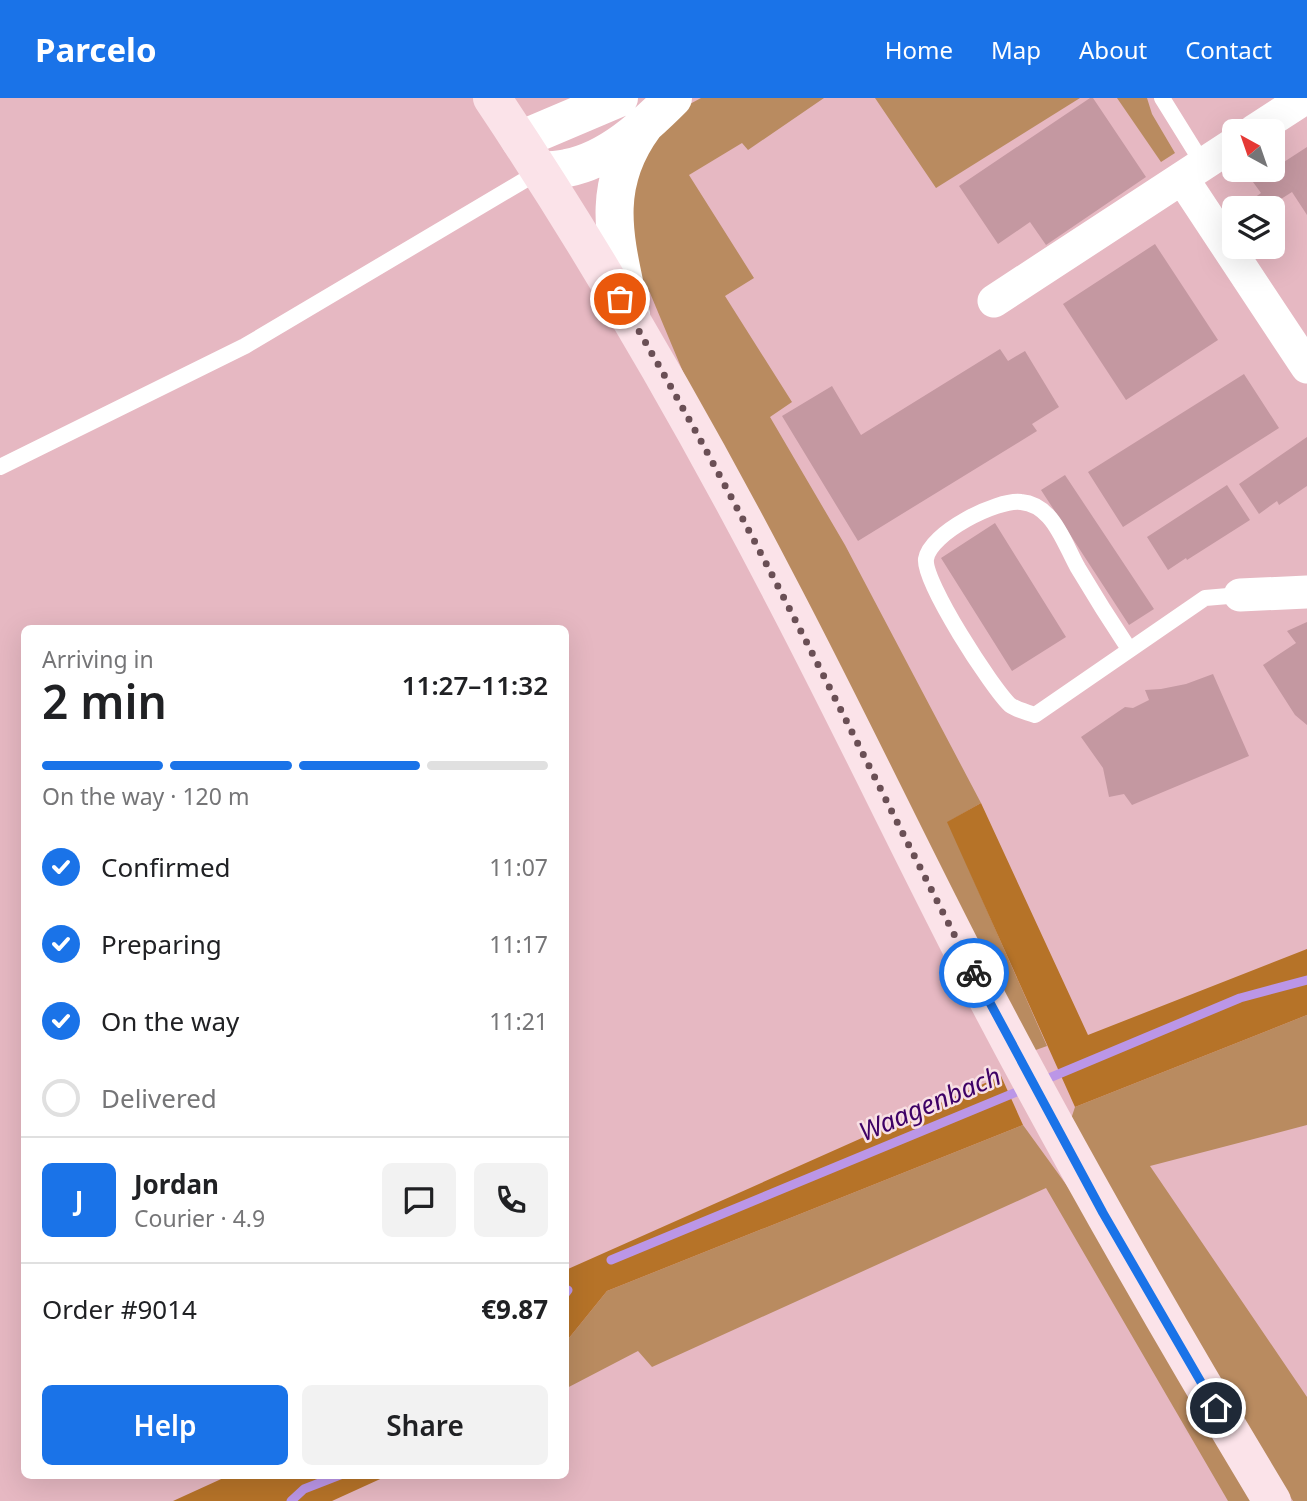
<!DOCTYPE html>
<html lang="en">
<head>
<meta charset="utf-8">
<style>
  :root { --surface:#fff; --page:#f2f2f2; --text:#202124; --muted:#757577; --line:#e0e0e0; --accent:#1a73e8 }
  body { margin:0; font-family:"Noto Sans",sans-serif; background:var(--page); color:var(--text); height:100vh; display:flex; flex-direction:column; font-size:26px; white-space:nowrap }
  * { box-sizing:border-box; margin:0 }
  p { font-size:23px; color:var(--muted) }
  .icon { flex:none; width:38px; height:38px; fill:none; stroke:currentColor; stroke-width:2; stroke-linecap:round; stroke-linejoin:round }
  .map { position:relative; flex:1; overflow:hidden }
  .panel { position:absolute; left:21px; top:527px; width:548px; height:854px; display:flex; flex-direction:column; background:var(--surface); border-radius:10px; box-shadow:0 7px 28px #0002 }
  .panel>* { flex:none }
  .needle { width:46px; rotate:320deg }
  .buttons { position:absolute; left:1222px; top:21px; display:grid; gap:14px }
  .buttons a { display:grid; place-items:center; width:63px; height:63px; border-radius:10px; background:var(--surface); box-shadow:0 7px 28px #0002; font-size:35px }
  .pin { position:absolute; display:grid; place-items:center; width:60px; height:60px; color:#fff; margin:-30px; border:4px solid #fff; border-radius:50%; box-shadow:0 2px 7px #0007 }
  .courier { position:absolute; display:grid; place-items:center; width:70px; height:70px; margin:-35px; border:5px solid #1a73e8; border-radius:50%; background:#fff; color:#222; box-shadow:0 2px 9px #0007 }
  .overview em { font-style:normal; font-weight:600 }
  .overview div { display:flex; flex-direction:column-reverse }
  .overview { display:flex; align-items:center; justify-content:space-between; height:119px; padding:0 21px }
  h1 { font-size:46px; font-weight:600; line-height:52px }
  .bar { display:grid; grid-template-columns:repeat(4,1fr); gap:10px 7px; align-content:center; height:84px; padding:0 21px }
  .bar i { height:9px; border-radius:5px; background:var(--line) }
  .bar .on { background:var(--accent) }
  .bar p { grid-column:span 4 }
  .line { display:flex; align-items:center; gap:18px; padding:0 21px; border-top:2px solid var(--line) }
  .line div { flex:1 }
  .round { display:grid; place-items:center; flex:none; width:74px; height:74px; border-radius:10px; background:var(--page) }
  ol { padding:0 21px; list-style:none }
  li { display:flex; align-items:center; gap:21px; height:77px }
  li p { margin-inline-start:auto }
  li .icon { padding:7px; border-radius:50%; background:var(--accent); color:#fff; stroke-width:4 }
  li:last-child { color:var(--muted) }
  li i { width:38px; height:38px; border:4px solid var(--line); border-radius:50% }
  .action { display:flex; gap:14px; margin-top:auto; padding:14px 21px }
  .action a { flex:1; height:80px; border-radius:10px; background:var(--accent); color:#fff; font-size:28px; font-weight:600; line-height:80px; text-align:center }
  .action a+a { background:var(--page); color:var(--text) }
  header { display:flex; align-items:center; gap:42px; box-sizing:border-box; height:98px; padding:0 35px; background:var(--accent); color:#fff }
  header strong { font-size:33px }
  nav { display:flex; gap:38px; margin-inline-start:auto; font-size:24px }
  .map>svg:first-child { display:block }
  .green { fill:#b98b60 }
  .forest { fill:#b67328 }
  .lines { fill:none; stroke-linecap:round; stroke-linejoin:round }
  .stream { stroke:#bb96e7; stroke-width:9 }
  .building { fill:#c498a1 }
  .service { stroke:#fff; stroke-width:16 }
  .minor { stroke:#fff; stroke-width:33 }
  .tertiary { stroke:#fff; stroke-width:38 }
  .secondary { stroke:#fbe3e9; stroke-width:38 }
  .done { stroke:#6a4f55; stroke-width:7; stroke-dasharray:0 12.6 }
  .route { stroke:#1a73e8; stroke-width:9 }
  .labels { text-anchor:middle; stroke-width:5; stroke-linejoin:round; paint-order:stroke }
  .water-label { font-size:26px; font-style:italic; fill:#3e0166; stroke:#f8e0e4 }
</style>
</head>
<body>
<header>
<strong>Parcelo</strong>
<nav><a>Home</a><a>Map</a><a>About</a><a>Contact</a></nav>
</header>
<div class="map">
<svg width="1307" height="1403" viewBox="0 0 1307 1403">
  <rect width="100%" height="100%" fill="#e6b8c2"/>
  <!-- green -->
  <path class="green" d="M701,0H824L748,52L742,45L689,77L754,180L725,198L792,304L770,319L845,447L981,705L948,724L1047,948L1033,953L691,293L650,195L641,181L621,105L662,21Z
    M875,0H1080L936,90Z
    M1117,0H1147L1152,16L1175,55L1161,64Z
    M1307,917V1027L1150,1068L1307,1299V1403H1293L1262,1355L1069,1027L1075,1009Z
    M1023,1027L1073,1096L1254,1403H1228L1046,1090L652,1269L638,1253L565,1291V1245L607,1193Z"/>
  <!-- forest -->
  <path class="forest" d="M981,705L1088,937L1307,851V917L1075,1009L947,724Z
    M1001,978L1023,1027L607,1193L565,1245V1173L568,1171Z
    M230,1377H389L332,1403H173Z"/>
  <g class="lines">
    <!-- stream -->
    <path class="stream" d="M1042,983L1240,900L1307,882
      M611,1162L1026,990
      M565,1196L568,1192
      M291,1403L304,1391L340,1377"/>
  </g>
  <!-- building -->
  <path class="building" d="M1090,0H1093L1146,79L1046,147L1030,124L998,146L959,88Z
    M1307,49V117L1292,94L1267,110H1261L1254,100L1261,95L1253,84Z
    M1155,146L1218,242L1126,302L1063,206Z
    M1000,251L1008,263L1025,253L1059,309L1032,326L1037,333L858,443L782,318L832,288L861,337Z
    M1244,276L1279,330L1123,429L1088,374Z
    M1307,339V388L1279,407L1277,403L1259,416L1239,386Z
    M1065,377L1154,511L1129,527L1041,392Z
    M1227,387L1250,422L1187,462L1186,460L1168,472L1147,439Z
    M995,425L1066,539L1012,573L941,460Z
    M1307,524V627L1295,617L1263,567L1296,545L1287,533Z
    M1213,576L1249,658L1132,707L1124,696L1109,699L1103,670L1081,639L1125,609L1133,610L1149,602L1145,592L1161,591L1186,586Z"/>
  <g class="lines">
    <!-- service -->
    <path class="service" d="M1162,0L1203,66
      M0,369L245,248L540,73
      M1129,551C1111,524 1094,497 1078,470C1069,454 1061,432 1049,419C1042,411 1032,405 1021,404C997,401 930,435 926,461C923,484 992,590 1010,607C1017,612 1027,614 1035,617L1205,500L1240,497"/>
    <!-- minor -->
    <path class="minor" d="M1254,33L1305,0
      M1182,80L1307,269
      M994,203L1234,46
      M1240,497L1307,494"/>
    <!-- tertiary -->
    <path class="tertiary" d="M520,42L619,0
      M540,73C549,72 558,72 567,70C609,62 644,29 673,0
      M631,217C617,147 597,92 644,28"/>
    <!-- secondary -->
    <path class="secondary" d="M492,0C597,157 691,320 778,487C847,618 910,752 978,883C1070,1060 1169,1232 1272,1403"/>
  </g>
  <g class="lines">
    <!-- done -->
    <path class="done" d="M620,201C750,419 857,649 974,875"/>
    <!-- route -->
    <path class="route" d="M974,875L1103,1115L1216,1310"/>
  </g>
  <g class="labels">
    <!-- water labels -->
    <g class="water-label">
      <text transform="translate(930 1006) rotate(-23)" y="9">Waagenbach</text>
    </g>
  </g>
</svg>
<div class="buttons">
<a><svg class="needle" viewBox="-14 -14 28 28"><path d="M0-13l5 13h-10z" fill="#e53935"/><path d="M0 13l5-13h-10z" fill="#757577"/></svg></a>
<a><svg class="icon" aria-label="layers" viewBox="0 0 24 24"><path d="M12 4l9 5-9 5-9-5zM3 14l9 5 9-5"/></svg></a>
</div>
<div class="pin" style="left:620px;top:201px;background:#ea580c"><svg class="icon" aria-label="bag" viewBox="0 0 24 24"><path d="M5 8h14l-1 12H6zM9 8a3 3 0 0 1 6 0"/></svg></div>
<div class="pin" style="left:1216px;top:1310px;background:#1f2937"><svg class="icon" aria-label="home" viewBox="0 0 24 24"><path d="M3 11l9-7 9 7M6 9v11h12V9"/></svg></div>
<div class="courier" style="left:974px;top:875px"><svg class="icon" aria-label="bike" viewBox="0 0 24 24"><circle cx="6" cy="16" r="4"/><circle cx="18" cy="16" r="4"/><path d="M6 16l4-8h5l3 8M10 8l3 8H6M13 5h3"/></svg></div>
<section class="panel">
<div class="overview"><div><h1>2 min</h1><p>Arriving in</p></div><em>11:27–11:32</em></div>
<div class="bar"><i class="on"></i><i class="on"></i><i class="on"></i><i></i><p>On the way · 120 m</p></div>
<ol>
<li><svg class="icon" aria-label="check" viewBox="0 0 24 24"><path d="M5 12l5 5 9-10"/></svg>Confirmed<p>11:07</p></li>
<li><svg class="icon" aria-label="check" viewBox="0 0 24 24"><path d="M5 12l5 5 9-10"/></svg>Preparing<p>11:17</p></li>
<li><svg class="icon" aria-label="check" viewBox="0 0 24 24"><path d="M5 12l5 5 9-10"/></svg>On the way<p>11:21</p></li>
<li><i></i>Delivered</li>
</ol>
<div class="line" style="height:126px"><b class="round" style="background:var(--accent);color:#fff">J</b><div><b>Jordan</b><p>Courier · 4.9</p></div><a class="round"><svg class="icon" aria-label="chat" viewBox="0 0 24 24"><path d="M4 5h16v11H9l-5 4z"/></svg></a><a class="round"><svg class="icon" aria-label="phone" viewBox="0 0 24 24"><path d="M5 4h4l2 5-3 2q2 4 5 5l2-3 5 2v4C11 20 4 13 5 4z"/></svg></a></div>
<div class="line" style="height:91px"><div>Order #9014</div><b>€9.87</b></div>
<div class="action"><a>Help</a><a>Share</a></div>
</section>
</div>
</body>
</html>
